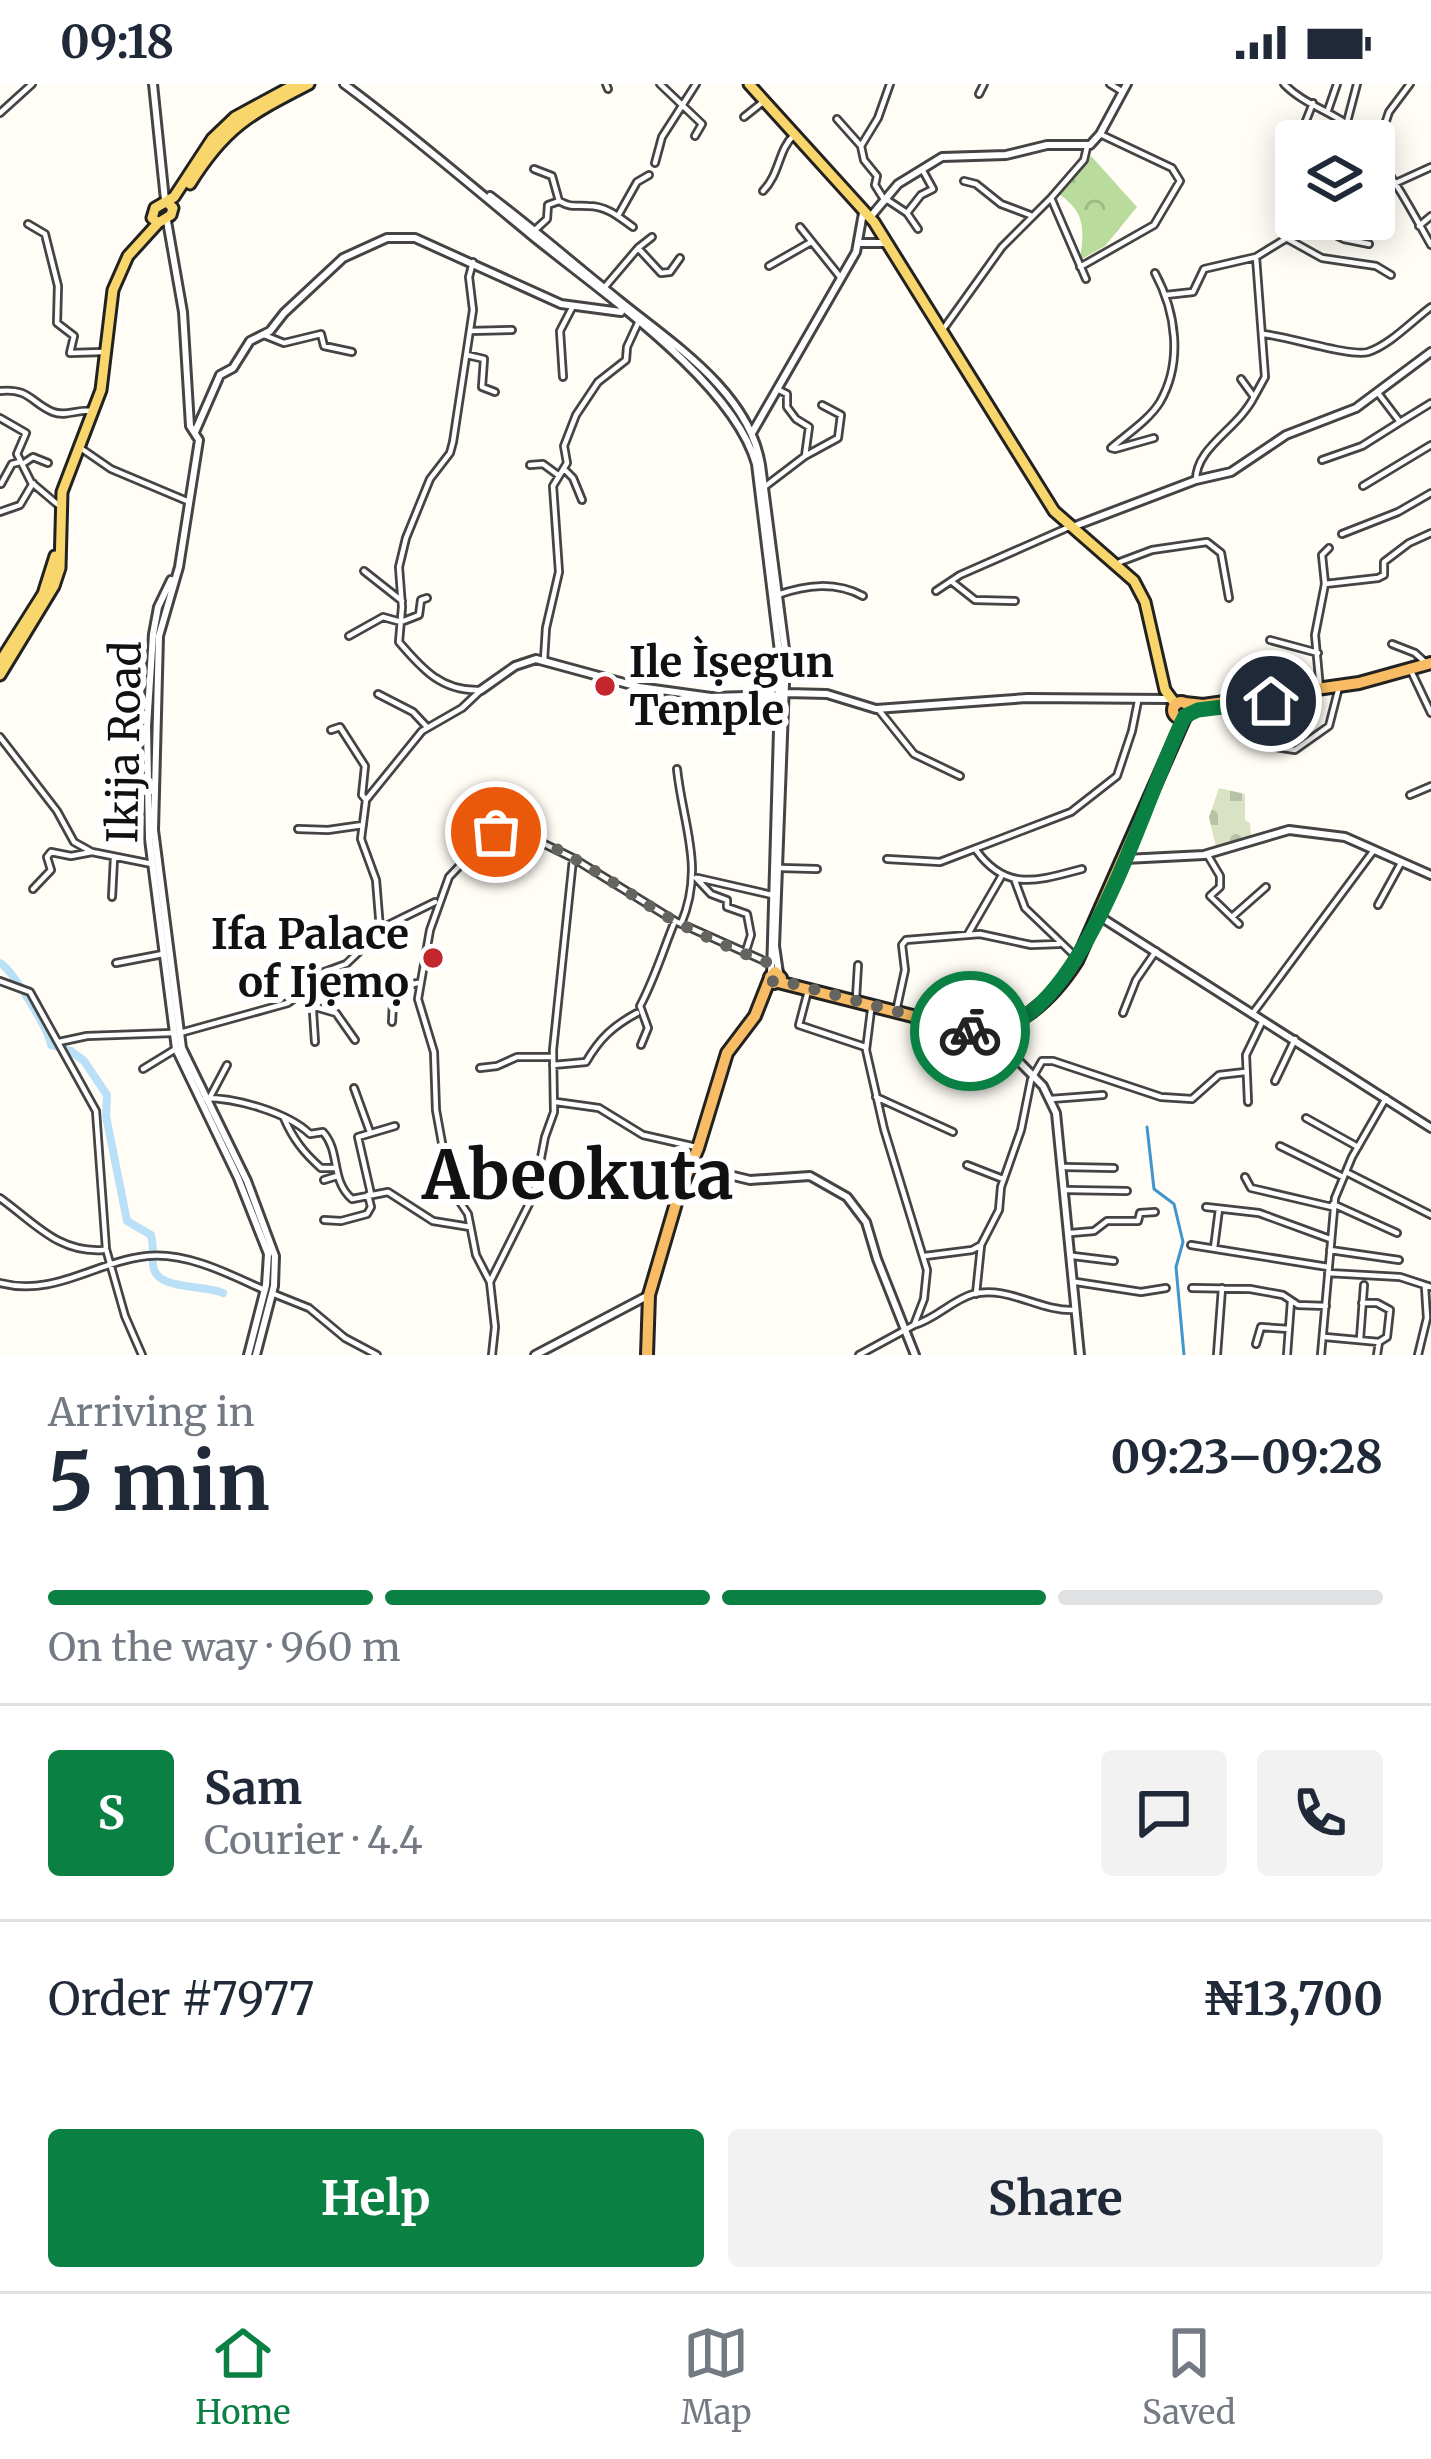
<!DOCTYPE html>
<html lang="en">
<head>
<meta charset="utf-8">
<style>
  :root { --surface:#fff; --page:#f2f2f3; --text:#1f2937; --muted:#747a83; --line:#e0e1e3; --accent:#0b8043 }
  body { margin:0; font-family:Merriweather,serif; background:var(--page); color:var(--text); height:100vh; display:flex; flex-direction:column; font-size:45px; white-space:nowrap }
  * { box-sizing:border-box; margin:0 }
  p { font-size:39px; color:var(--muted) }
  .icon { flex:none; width:66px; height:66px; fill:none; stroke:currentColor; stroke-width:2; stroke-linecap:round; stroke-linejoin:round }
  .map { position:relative; height:1271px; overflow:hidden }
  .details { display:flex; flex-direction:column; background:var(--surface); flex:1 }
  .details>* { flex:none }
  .fabs { position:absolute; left:1275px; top:36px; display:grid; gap:24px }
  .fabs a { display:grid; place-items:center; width:120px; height:120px; border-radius:12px; background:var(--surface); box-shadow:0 6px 30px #0003; font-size:60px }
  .pin { position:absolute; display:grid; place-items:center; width:102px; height:102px; color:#fff; margin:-51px; border:6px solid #fff; border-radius:50%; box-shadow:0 3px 12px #0007 }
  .courier { position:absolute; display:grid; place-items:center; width:120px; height:120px; margin:-60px; border:9px solid #0b8043; border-radius:50%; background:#fff; color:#222; box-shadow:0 3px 15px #0007 }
  .overview em { font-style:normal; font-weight:700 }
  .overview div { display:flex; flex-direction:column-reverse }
  .overview { display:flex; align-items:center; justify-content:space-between; height:204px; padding:0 48px }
  h1 { font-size:78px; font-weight:700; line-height:90px }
  .bar { display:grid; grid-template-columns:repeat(4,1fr); gap:18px 12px; align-content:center; height:144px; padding:0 48px }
  .bar i { height:15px; border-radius:9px; background:var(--line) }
  .bar .selected { background:var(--accent) }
  .bar p { grid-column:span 4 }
  .line { display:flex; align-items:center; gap:30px; padding:0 48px; border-top:3px solid var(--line) }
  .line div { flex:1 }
  .round { display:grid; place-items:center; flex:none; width:126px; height:126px; border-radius:12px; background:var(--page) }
  .button { display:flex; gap:24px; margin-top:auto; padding:24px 48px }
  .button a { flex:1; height:138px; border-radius:12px; background:var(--accent); color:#fff; font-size:48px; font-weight:700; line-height:138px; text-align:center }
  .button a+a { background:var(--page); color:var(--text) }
  .status { display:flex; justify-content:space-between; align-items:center; height:84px; padding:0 60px; background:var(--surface); direction:ltr }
  .status svg { height:33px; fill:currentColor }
  .tab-bar { display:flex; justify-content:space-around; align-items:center; height:168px; border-top:3px solid var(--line); background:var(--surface); font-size:33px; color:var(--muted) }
  .tab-bar a { display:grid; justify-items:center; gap:6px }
  .tab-bar .selected { color:var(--accent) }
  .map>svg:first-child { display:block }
  .forest { fill:url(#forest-crowns) }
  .cemetery { fill:url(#cemetery-stones) }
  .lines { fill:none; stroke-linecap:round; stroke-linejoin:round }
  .stream { stroke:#3f96cf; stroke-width:3 }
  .river { stroke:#b9e0f7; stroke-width:8 }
  .minor-casing { stroke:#444; stroke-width:10 }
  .tertiary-casing { stroke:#444; stroke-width:12 }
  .primary-casing { stroke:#222; stroke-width:15 }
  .trunk-casing { stroke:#222; stroke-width:16 }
  .minor { stroke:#fff; stroke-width:4.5 }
  .tertiary { stroke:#fff; stroke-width:6 }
  .primary { stroke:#f9d66b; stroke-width:9 }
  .trunk { stroke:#f7bc64; stroke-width:10 }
  .done { stroke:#646461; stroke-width:12; stroke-dasharray:0 21.6 }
  .route { stroke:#0b8043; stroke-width:15 }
  .poi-dot { fill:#c4262e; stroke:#fff; stroke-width:4.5 }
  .labels { text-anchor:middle; stroke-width:12; stroke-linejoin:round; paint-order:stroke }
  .poi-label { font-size:42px; font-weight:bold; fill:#111; stroke:#fff; text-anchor:start }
  .street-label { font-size:42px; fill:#111; stroke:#fff }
  .town-label { font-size:66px; font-weight:bold; fill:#111; stroke:#fff }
</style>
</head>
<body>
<div class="status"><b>09:18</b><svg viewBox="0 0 49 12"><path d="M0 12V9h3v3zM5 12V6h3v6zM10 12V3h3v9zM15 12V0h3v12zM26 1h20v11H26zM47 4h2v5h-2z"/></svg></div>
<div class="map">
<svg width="1431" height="1271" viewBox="0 0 1431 1271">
  <defs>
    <pattern id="forest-crowns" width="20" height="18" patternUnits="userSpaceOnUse" patternTransform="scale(3)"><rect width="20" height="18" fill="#b9dc9c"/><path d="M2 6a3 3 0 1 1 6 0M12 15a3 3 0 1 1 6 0" fill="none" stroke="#9ebc85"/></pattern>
    <pattern id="cemetery-stones" width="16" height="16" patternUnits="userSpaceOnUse" patternTransform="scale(3)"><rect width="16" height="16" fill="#d9e3c4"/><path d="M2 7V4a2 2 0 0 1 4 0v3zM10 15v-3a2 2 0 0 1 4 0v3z" fill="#b9c2a7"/></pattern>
  </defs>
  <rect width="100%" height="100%" fill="#fffdf5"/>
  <!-- forest -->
  <path class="forest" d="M1091,72L1137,123L1105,162L1080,176C1084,145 1086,129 1059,110Z"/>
  <!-- cemetery -->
  <path class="cemetery" d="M1219,704L1245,710V736L1250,739L1251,752L1216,763L1209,733Z"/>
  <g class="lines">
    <!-- stream -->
    <path class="stream" d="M1147,1043L1154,1105L1174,1120L1183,1158L1176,1183L1184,1271"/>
    <!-- river -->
    <path class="river" d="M0,879C12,885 49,946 51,961L71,967L84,977L107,1011L106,1032L127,1137L151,1151C154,1162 152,1170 153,1181C155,1207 203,1200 223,1209"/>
    <!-- minor casing -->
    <g class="minor-casing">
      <path id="minor" d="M606,0L608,5
        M660,0L702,40L695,52
        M1110,0L1123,8
        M1284,0C1308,25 1343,29 1365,57
        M979,10L984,0
        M1328,26L1337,0
        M0,29L32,0
        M744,33L764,17
        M837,35L861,62
        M1347,38L1357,0
        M1298,57L1313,19
        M1374,69C1396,97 1413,129 1431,161
        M1375,70L1389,28L1410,0
        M655,79L662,53L696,0
        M534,85L552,92L559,117
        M964,97L976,100L1001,120L1030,131
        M1296,97V105
        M763,107C780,90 778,66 794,51
        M1374,109L1431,83
        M886,115L907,129L918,145
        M885,117L875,101L877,92L864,76L861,62L878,34L890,0
        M907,129L921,111L933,105L922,85
        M619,130L637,98L649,91
        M1311,139L1344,155L1369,160
        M28,140L45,150L58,202L57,239L74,252L70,269L103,268
        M1419,142L1431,132
        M800,143L841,194
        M535,146L547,135L548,121L559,117C572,124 574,121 588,122C607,122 619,133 633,143
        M652,153L638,164L661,189L670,188L680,174
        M1286,154L1322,174L1376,182L1391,191
        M473,178L469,193L473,226L453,358L450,369L430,395L406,454L399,483L402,523L399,558C422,585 442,608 481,606
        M769,182L811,158
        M1080,183L1154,141L1180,97L1172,84L1100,50
        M1086,195L1051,114L1084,76L1087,63
        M604,204L638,164
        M1166,211L1193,208L1204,185L1256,173L1318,135
        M944,244L1002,163L1051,114
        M470,247L512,246
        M1263,250C1287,252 1350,273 1368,268C1390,261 1412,237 1431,223
        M264,251L284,259L321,250L324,262L352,268
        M467,271L484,275L482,303L495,308
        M563,293L560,247L573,222
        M1241,295L1254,313L1265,293L1256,173
        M779,306L787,310V323L796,335L809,343L805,372
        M0,307C30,304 31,319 53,328C66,333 78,325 91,327
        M1378,309L1400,338L1431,319
        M0,334L26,349L17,370L31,398L57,420
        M82,365L111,385L187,417
        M1115,365L1111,364C1127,350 1149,336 1160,318C1183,278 1176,228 1155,189
        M1115,365L1154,354
        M1322,376L1362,362L1400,338
        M24,379L33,373L48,379
        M530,381L543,380L558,391
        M564,385L573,394L582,416
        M1196,396C1196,363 1237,346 1254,313
        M1,400L12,380L20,378
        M1363,402L1431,361
        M763,404L805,372L838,354L841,331L822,321
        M0,428L20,421L33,399
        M1342,450L1398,428L1431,409
        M1120,478L1152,466L1207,458L1221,469L1229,514
        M364,487L402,517
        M951,497L975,516L1015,517
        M1325,500L1378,494L1384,491V478L1409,459L1431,449
        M936,507L960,491L1069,443
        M777,511C806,501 835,497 863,512
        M349,552L383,533L401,538L419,531L421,516L427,514
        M1270,556L1318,569
        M1392,560L1415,569L1427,580
        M544,576L546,544L559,488L553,402L567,379L564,362L576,331L598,298L626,276L627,263L638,239
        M1412,589L1431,629
        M1320,605L1315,551L1325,500L1322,471L1329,464
        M378,610L413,628L427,643
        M1256,619L1268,662L1295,666L1329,642L1338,607
        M878,625L914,670L960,692
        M331,646L340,643L365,682L362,711L366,716
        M0,653L57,727L74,758L92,768L152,780
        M677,685C683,742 705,783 681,840
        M1410,711L1431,702
        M298,745L328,746L363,741
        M976,766C1006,808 1037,797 1082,785
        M1207,770L1220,792V803L1210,812L1239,840
        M887,775L940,778L1071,728L1117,692L1132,647L1138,617
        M781,784L817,785
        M696,794L711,810L727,816V823L747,830L751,851L745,870
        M698,794L772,811
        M1015,797L1025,824L1074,871
        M33,805L51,786L47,773L51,768L71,772L92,768
        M112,813L114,774
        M1378,821L1401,779
        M1232,833L1266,803
        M380,845L376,796L361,755L366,716L422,647L462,624L481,606
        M968,850L1001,793
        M116,879L163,870
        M0,897L30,908L96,1027L106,1165L125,1232L142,1271
        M305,907L312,912L315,958
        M808,907L799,941L865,963
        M856,914L858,881
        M312,922L336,929L355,956
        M897,923L905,886L902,861L906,856L980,850L1031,861L1059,860
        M1123,929L1136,896L1156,867
        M1253,929L1374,766
        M392,938L393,919L402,902L418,899
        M180,949L288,919L305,907L319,890L346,880L386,842L435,818
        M59,958L87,952L172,949
        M641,961L648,944L640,922C655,894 663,866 675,837
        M553,981L586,978C600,954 613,942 637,929
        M480,984L497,982L517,973H553
        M143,985L174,966
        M1275,997L1295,955
        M354,1004L370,1048
        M210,1013L227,981
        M876,1013L953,1048
        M205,1014C236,1014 287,1028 310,1050L323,1048C341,1068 330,1096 352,1115L388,1108L433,1137L470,1143
        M1051,1015L1103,1011
        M556,1018L599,1024L643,1051L696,1063
        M1248,1018L1246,971L1262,938
        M284,1034C293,1055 304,1069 321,1084H335
        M1306,1034L1358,1063
        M1280,1062L1343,1093
        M967,1081L1003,1095
        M1065,1083L1114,1084
        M1346,1088L1431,1131
        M1245,1093L1251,1104L1332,1123
        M324,1096L337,1092
        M1067,1106L1127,1107
        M371,1110L358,1053L395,1042
        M0,1114C35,1139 58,1169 103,1166
        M1333,1120L1397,1149
        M1206,1123L1259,1129L1330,1155
        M324,1136L341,1137L367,1130L371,1123L368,1111
        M1071,1149L1094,1147L1107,1137H1138L1140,1129L1155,1128
        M1191,1161L1328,1183
        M1214,1164L1219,1125
        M1330,1166L1399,1176
        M925,1172L972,1166L981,1161L999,1126L1001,1103L1021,1046L1031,996L1042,977H1053L1161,1013L1192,1015L1219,991L1245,988
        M1073,1172L1114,1177
        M1328,1189L1400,1193L1431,1203
        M490,1198L534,1110L545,1053L554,1028L553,966L573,775
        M1076,1198L1141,1208L1166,1204
        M0,1199C55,1213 94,1178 147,1172C187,1168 229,1190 264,1206
        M1192,1204L1250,1205L1283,1211L1298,1221L1326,1222
        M274,1210L309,1224L345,1254L377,1271
        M976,1210L981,1162
        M1362,1219H1377L1390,1226L1387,1253L1379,1258L1377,1271
        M914,1241C936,1235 952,1216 973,1210C1008,1201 1040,1228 1075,1226
        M1325,1253L1379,1258
        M1360,1255L1364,1201
        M1256,1260L1261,1243L1289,1245
        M492,1271L495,1243L490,1198L476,1171L468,1130L450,1103L436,1026L434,968L418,915L430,846L449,793L487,753L501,746L522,749L573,774L675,837L769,879
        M859,1271L914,1241L924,1215L927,1186L884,1045L866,966L871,926
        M1217,1271L1222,1204
        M1287,1271L1291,1217
        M1321,1271L1335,1114L1352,1073L1386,1014
        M1418,1271L1427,1234L1425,1203"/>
    </g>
    <!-- tertiary casing -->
    <g class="tertiary-casing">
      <path id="tertiary" d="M153,0L165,116
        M344,0C409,48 469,100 531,151C598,206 733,297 756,380L780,576L771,891
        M490,112C535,146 576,182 620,217C673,260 749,308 761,381L786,573L775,862L779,889
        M872,131L898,100L942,73L1006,71L1047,61H1090L1100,50L1127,0
        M167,137L183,228L190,342L199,356L179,483L159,552L154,746L182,964L247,1097L275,1172L274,1202L256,1271
        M860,159H886
        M195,348L220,291L233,284L250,257L270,247L284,229L343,174L387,154H415L561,220L621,228
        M752,349L856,168L863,129
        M1075,442L1196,396L1231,388L1286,351L1356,324L1431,268
        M171,496L158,523L153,550L147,642L149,755L176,965L238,1094L268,1170L266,1201L248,1271
        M481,606L515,582L536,575L639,603L711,613L779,611
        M786,609L827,610L876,625L1027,614L1169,615
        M1125,775L1204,771L1289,746L1345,753L1431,791
        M1099,832L1431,1044
        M991,949L1043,1002L1056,1029L1080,1271
        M696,1083L750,1096L810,1092L847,1113L866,1138L877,1175L915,1271
        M535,1271L649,1211"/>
    </g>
    <!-- primary casing -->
    <g class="primary-casing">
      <path id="primary" d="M749,0L874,138L1054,427L1134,497L1145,518L1165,606L1176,621
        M190,100C226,42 251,30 309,0
        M167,118L173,124L171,131L158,139L152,134L155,124L174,113L212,55L235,33L296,0
        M0,578L43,510L55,472
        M0,591L54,502L60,484L62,408L101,306L113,206L128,172L158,139"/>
    </g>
    <!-- trunk casing -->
    <g class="trunk-casing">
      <path id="trunk" d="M1173 626a8 8 0 1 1 16 0a8 8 0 1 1-16 0Z
        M1185,619L1203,621L1359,599L1431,579
        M775,888L781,894L774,899L770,893Z
        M778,898L968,946C1013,955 1054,913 1077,877L1185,633
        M647,1271L649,1211L679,1109L698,1064L727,969L755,932L770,894"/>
    </g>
    <!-- minor -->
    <use href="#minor" class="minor"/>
    <!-- tertiary -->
    <use href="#tertiary" class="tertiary"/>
    <!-- primary -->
    <use href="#primary" class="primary"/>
    <!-- trunk -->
    <use href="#trunk" class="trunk"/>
  </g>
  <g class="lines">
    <!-- done -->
    <path class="done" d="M496,748C539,741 632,814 673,836C703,852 736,867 769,879L773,898H786L970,947"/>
    <!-- route -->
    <path class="route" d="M970,947C1079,966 1145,707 1185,632L1198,626L1271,617"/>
  </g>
  <!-- markers -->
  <g class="poi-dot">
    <circle cx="605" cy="602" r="12"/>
    <circle cx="433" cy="874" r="12"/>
  </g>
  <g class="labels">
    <!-- poi labels -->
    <g class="poi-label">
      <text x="629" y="593">Ile Ìṣegun<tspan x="629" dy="48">Temple</tspan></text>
      <text x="409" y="865" text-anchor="end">Ifa Palace<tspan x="409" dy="48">of Ijẹmọ</tspan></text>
    </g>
    <!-- street labels -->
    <g class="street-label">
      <text transform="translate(124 658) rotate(-89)" y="15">Ikija Road</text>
    </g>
    <!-- town labels -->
    <g class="town-label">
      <text x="578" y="1115">Abeokuta</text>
    </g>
  </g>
</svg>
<div class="fabs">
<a><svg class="icon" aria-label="layers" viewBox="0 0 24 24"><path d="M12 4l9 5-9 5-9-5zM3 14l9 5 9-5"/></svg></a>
</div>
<div class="pin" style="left:496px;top:748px;background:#ea580c"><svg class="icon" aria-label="bag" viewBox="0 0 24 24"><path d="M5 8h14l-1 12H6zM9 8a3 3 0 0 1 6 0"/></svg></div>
<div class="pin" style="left:1271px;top:617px;background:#1f2937"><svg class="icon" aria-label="home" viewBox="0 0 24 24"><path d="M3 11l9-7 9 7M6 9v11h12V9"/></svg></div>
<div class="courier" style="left:970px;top:947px"><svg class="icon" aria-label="bike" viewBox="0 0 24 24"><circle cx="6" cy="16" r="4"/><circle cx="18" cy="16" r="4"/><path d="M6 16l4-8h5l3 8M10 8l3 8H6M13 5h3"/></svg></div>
</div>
<section class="details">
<div class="overview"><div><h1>5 min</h1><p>Arriving in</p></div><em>09:23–09:28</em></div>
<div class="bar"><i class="selected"></i><i class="selected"></i><i class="selected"></i><i></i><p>On the way · 960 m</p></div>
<div class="line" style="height:216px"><b class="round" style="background:var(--accent);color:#fff">S</b><div><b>Sam</b><p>Courier · 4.4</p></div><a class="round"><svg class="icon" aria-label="chat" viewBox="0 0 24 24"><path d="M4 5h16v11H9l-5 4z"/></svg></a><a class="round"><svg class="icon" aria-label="phone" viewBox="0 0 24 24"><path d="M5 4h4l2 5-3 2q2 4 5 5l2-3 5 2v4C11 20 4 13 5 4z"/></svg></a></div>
<div class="line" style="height:156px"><div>Order #7977</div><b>₦13,700</b></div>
<div class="button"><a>Help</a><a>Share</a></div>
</section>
<nav class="tab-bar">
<a class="selected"><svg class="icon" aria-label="home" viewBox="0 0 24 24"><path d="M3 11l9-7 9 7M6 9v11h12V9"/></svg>Home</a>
<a><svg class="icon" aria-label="map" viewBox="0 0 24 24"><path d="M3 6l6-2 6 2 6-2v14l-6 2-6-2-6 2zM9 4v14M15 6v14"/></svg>Map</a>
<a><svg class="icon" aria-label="saved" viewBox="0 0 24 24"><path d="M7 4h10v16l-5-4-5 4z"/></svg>Saved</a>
</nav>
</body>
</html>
